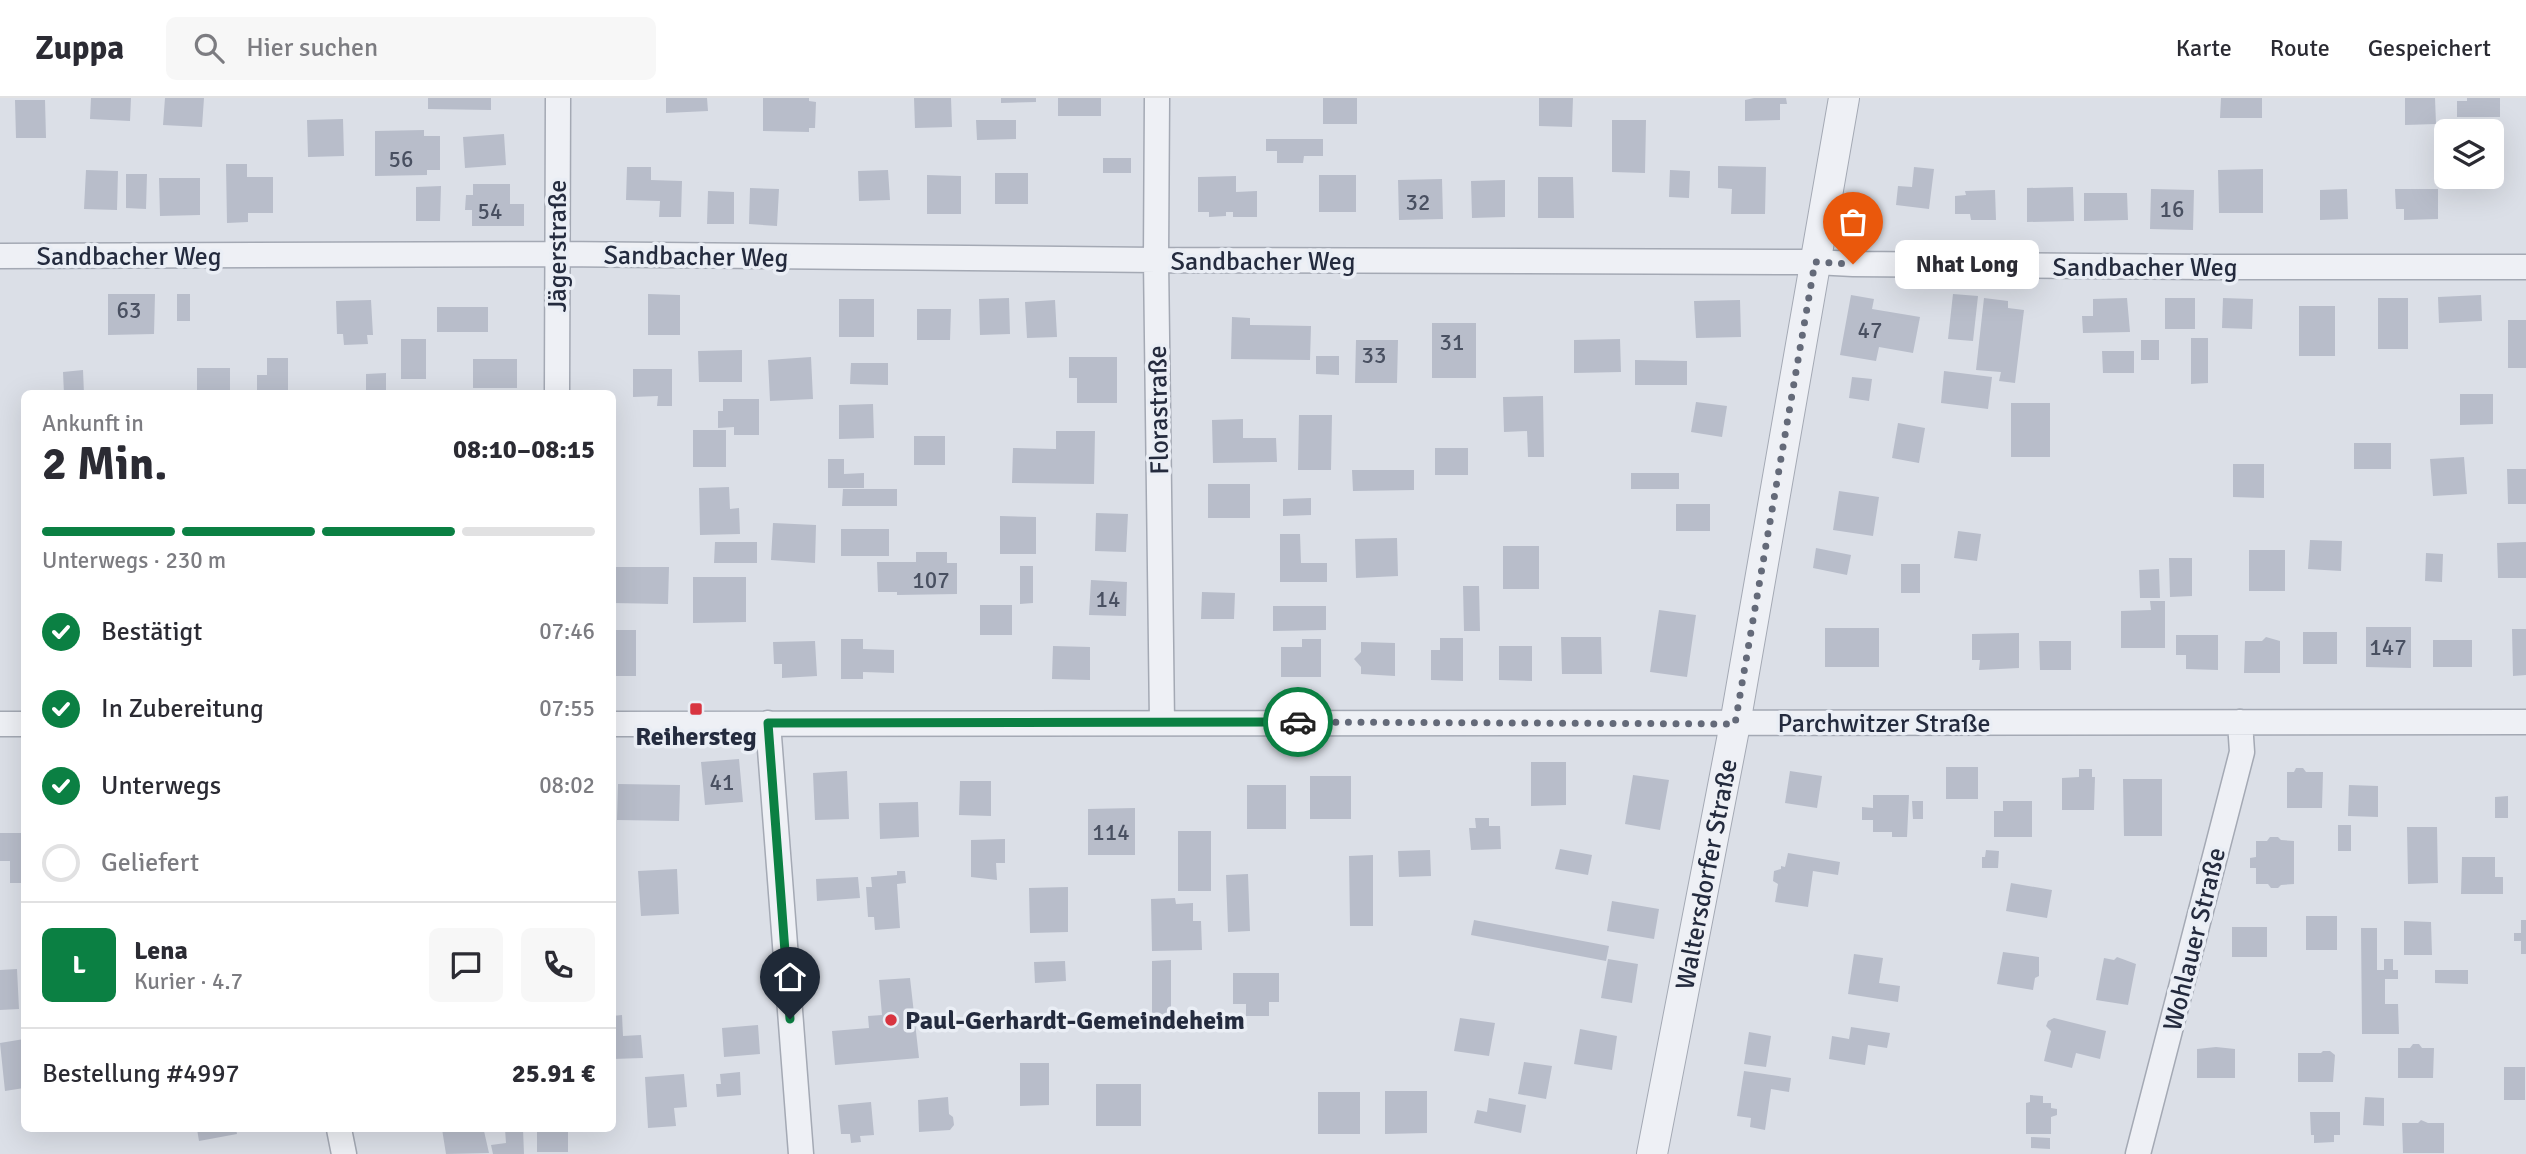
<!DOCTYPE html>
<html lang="de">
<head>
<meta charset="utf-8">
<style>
  :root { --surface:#fff; --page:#f7f7f7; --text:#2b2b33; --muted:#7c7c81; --line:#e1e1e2; --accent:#0b8043 }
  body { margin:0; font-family:Signika,sans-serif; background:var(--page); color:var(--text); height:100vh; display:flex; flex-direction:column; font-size:26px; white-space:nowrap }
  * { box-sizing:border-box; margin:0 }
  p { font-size:23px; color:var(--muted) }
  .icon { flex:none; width:38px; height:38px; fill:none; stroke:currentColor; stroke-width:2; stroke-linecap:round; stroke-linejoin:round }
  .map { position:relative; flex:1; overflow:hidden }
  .drawer { position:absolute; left:21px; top:292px; width:595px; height:742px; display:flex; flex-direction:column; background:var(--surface); border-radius:10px; box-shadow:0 7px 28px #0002 }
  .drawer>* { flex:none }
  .tools { position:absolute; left:2434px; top:21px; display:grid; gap:14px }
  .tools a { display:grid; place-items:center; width:70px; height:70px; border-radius:10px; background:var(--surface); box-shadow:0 7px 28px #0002; font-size:35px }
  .pin { position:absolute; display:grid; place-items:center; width:60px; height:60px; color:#fff; margin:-72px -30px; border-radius:50% 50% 50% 0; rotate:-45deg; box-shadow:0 0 7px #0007 }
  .pin .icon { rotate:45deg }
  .courier { position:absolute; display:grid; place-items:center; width:70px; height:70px; margin:-35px; border:5px solid #0b8043; border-radius:50%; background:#fff; color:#222; box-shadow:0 2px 9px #0007 }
  .bubble { position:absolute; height:49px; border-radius:10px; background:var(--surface); box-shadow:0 7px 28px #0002; font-size:23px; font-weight:700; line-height:49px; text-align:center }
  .head em { font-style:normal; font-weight:700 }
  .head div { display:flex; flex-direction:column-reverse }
  .head { display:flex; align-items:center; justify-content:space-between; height:119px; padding:0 21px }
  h1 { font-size:46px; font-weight:700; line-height:52px }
  .bar { display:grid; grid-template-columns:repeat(4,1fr); gap:10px 7px; align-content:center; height:84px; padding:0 21px }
  .bar i { height:9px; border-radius:5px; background:var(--line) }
  .bar .active { background:var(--accent) }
  .bar p { grid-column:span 4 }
  .line { display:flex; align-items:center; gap:18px; padding:0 21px; border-top:2px solid var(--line) }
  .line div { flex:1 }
  .round { display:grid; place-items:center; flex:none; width:74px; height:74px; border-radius:10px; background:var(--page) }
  ol { padding:0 21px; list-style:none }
  li { display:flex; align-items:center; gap:21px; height:77px }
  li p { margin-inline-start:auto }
  li .icon { padding:7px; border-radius:50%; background:var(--accent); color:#fff; stroke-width:4 }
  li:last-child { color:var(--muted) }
  li i { width:38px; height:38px; border:4px solid var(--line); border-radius:50% }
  header { display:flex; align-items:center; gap:42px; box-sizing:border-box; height:98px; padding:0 35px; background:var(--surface); border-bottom:2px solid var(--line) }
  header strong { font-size:33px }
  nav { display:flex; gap:38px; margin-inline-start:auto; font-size:24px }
  .search { width:490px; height:63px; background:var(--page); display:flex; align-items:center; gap:18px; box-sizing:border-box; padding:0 24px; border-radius:10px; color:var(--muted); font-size:26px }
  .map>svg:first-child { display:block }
  .building { fill:#b8bdca }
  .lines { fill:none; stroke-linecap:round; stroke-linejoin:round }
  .minor-casing { stroke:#a4a9b4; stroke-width:27 }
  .tertiary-casing { stroke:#a4a9b4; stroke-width:32 }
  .minor { stroke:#eef0f5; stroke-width:24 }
  .tertiary { stroke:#eef0f5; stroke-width:30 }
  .done { stroke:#646a79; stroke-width:7; stroke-dasharray:0 12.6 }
  .route { stroke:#0b8043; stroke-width:9 }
  .poi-dot { fill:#d83440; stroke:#eaeef5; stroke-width:2.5 }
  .labels { text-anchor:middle; stroke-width:7; stroke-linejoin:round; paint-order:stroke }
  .number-label { font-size:23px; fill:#495061 }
  .street-label { font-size:26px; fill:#242b3e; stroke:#eaeef5 }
  .poi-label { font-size:26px; font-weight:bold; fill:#242b3e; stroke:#eaeef5 }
</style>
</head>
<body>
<header>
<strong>Zuppa</strong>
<div class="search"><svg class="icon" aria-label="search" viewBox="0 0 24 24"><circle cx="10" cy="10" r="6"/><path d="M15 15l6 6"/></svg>Hier suchen</div>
<nav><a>Karte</a><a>Route</a><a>Gespeichert</a></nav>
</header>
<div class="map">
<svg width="2526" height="1056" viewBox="0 0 2526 1056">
  <rect width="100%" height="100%" fill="#dbdfe7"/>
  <!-- building -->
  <path class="building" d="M91,0H131L130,23L90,21Z
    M165,0H204L202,29L163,27Z
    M428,0H491V12L428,11Z
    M666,0H707L708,13L666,15Z
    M763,0H809V3L816,4L815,30H809V34L763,33Z
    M914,0H951L952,29L915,30Z
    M1001,0H1036V4L1001,5Z
    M1058,0H1101V18H1058Z
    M1323,0H1357V26H1323Z
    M1539,0H1573L1572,29L1539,28Z
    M1754,0H1786L1787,6H1780V22L1745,23V2Z
    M2221,0H2262V20H2220Z
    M2405,0H2435L2436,26L2405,27Z
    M2467,0H2500V19H2457V3H2467Z
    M15,2H45L46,40H16Z
    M343,21L344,58L308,59L307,22Z
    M976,22H1016V41L977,42Z
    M1612,22H1646L1645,75L1612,74Z
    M424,32V38H440V72H427V77L375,78V33Z
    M504,36L506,67L465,70L463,39Z
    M1266,41H1323V58H1304L1303,65H1277V53H1266Z
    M1103,60H1131V75H1103Z
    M226,66H247V79H273V115H248V124L227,125Z
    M1718,68L1766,69L1765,116H1731L1732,91L1718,90Z
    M627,69H651V82L682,83L681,119H659L660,103L626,102Z
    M1914,69L1934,71L1929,111L1896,107L1898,88L1912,89Z
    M2263,71V115H2219L2218,72Z
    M86,72L118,73L117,112L84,111Z
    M888,72L890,102L859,103L858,73Z
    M1670,72L1690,73L1689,100L1669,99Z
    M995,75H1028V106H995Z
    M126,76H147L146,111L126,110Z
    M927,77L961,78V116H927Z
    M1319,77H1356V114H1319Z
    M1236,78V94L1257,93V119H1233V114H1226V118L1209,119V114H1198V79Z
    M1538,79H1573L1574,120H1538Z
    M159,80H200V117L160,118Z
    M1442,81L1443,121L1399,122L1398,82Z
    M1505,82V119L1472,120L1471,83Z
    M473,86H510V106H524V128H472V112H465L466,97H473Z
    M441,88L440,123H416V89Z
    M2073,89L2074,123L2027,124V90Z
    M750,90L779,91L777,128L749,126Z
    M2151,91L2194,92L2193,132L2150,131Z
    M2347,91L2348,121L2320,122V92Z
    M2395,91H2438V121L2404,122V111H2396Z
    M1995,92L1996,122H1971L1970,116H1955V98L1966,97L1965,93Z
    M708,93L734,94V126H707Z
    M2084,95H2127L2128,122L2084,123Z
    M108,196H155L154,236L108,237Z
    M177,196H190V223H177Z
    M648,196L680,197V237H648Z
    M1953,196L1978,198L1973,243L1948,241Z
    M1851,197L1874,201L1872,211L1920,219L1913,255L1879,249L1876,263L1840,257Z
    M2481,197L2482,223L2439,225L2438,199Z
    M1009,200L1010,236L980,237L979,201Z
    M1984,200L2008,203V210L2024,212L2015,285L1999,283L2001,274L1976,272Z
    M2127,200L2130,234L2083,235L2082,218H2093V201Z
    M2165,200H2195V231H2165Z
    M2223,200L2253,201L2252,231L2222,230Z
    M2378,200H2408V251H2378Z
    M839,201H874V239H839Z
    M371,202L373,237H367L368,246L344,247L343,236H337L336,203Z
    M1055,202L1057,239L1027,240L1025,204Z
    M1740,202L1741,239L1696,240L1694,203Z
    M2299,208H2335V258H2299Z
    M437,209H488V234H437Z
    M917,211H951L950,242H917Z
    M1232,219L1250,220V227L1311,228L1310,262L1231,261Z
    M2508,222H2526V270H2508Z
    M1432,225H1476V280H1432Z
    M2191,240H2208V285L2191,286Z
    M401,241H426V281H401Z
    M1620,241L1621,274L1574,275V242Z
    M1356,242H1398L1397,285H1355Z
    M2141,242H2159V262H2141Z
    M742,252V284H699L698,253Z
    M2102,253H2134V275H2103Z
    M1316,258H1339V277L1316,276Z
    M811,259L813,301L770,303L768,262Z
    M1069,259H1117V305H1077V280H1069Z
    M267,260H288V296H257V277H267Z
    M473,261H517V290H473Z
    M1635,262L1687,263V287H1635Z
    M851,265H888V287L850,286Z
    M197,270H230V296H197Z
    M633,271H672V308H657L658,298L633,299Z
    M83,272L84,296H64L63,274Z
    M1944,273L1992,279L1988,311L1941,305Z
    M386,275V296H366V276Z
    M1852,279L1872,281L1869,303L1849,300Z
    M2460,296H2493V326L2460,327Z
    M1543,298L1544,359H1528L1527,333L1504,334L1503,299Z
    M723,301H759V337H734V329L718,330V313H723Z
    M1696,304L1727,308L1722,339L1691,334Z
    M2011,305H2050V359H2011Z
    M873,306L874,340L839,341V307Z
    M1299,317H1332L1331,372H1298Z
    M1243,321V340H1276L1277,364L1213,365L1212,322Z
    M1898,325L1925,330L1919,365L1892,360Z
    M693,332H726V369H693Z
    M1056,333H1095L1094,386L1012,385L1013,350L1056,351Z
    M914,338H945V367H914Z
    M2354,345H2391V371H2354Z
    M1435,350H1468V377H1435Z
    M2464,359L2467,396L2433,398L2430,361Z
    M828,361H844V376L864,375V390H828Z
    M2233,366H2264V400L2233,399Z
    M2507,371H2526V406H2508Z
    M1352,372H1414V392L1353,393Z
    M1631,375H1679V391H1631Z
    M1208,386H1250V420H1208Z
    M729,389L730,411L739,410L740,436L700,437L699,390Z
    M843,391H897V408H842Z
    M1839,393L1879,399L1873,438L1833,432Z
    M1311,400V417L1283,418V401Z
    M1676,406H1710V433H1676Z
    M1096,415L1128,416L1126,454L1095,453Z
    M1000,418L1036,419V456H1000Z
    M773,425L816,427L815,465L771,462Z
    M841,431H889V458H841Z
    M1958,433L1981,436L1977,463L1954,460Z
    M1280,436H1300L1301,465H1327V484H1280Z
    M1397,440L1398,478L1356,480L1355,441Z
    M2310,442L2342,443L2341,473L2308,471Z
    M715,444H757V465H714Z
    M2526,444V480H2498L2497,445Z
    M1503,448H1539V491H1503Z
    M1816,450L1851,457L1847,477L1813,470Z
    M2249,452H2285V493H2249Z
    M916,454H947V465H957V496L897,497V494H878L877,464H916Z
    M2426,455L2443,456L2442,484L2425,483Z
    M2169,460H2192V498L2170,499Z
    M1901,466H1920V495H1901Z
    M1020,468H1033V505L1020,506Z
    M612,469H669L668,506L612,505Z
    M2159,471L2160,500H2140L2139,472Z
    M693,479H746V524L693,525Z
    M1091,482L1127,484L1126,518L1089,517Z
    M1463,488H1479L1480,533H1464Z
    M1202,494L1235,495L1234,521H1201Z
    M2150,503H2165V550H2121V513L2151,512Z
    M980,507H1012V537H980Z
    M1273,508H1326V532L1273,533Z
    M1659,512L1696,517L1687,579L1650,574Z
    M2366,529H2411V570L2366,569Z
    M1825,530H1879V569H1825Z
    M2512,531H2526V577L2513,578Z
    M612,532H636V578H612Z
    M2303,534H2337V566H2303Z
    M2019,535V570L1979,572L1980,562H1972V536Z
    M2176,537H2218V572L2186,571V557H2176Z
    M1561,539H1601L1602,576H1562Z
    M2266,539L2280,543V575H2244L2245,543H2262Z
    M1440,540H1463V583L1431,582V552H1440Z
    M841,541H863V551L894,552V575L863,574V581H841Z
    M1302,541H1321V579H1281V549H1302Z
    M2433,542H2472V569H2433Z
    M815,543L817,578L782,580V566H774L773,544Z
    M2039,543H2071V572H2040Z
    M1361,544L1395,545V578L1361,576V569L1354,561L1361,554Z
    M1053,548L1090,549V582L1052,581Z
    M1499,548H1532V583L1499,582Z
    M739,661L743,704L705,707L701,664Z
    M1531,664H1566V707L1531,708Z
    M1946,669H1978V701H1946Z
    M2296,670H2303L2306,674H2323L2322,710H2287V674H2294Z
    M2079,671H2092V679H2095L2094,712H2062V680L2079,679Z
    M847,673L849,721L815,722L813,675Z
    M1790,673L1822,678L1817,710L1785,705Z
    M1633,677L1669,682L1660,732L1625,726Z
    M1310,678H1351V721H1310Z
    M2123,681H2162V738H2124Z
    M960,683H991V718L959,717Z
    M618,686L680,687L679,723L617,722Z
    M1247,687H1286V731H1247Z
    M2349,687L2378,688V719L2348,718Z
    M1873,697H1909L1907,739H1892V734H1873V722H1862V709L1873,710Z
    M2508,698V720H2495V699Z
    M1912,703H1923V721H1913Z
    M2003,703H2032V739H1994V713H2003Z
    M918,704L919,739L880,741L879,705Z
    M1135,710V757H1088V711Z
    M1475,720H1489V728H1500L1501,751L1471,752L1469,730H1476Z
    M2338,727H2351V753H2338Z
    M2407,729H2437L2438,785L2408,786Z
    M1178,733H1211V793H1178Z
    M0,735H24V785H10V763H0Z
    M2270,739H2278L2281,742L2294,743V786L2281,787L2278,790H2271L2268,786H2256V770H2250V760L2256,759V743H2267Z
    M1005,741V765H996L997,782L971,779V742Z
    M1560,751L1592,757L1588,777L1555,771Z
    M1430,752L1431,778L1399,779L1398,753Z
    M1986,752L1999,753L1998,770H1982V759H1985Z
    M1788,755L1840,764L1838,777L1813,773L1808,809L1775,804L1778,786L1773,783L1774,773L1781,771V768L1785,769Z
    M1373,757V828H1350L1349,758Z
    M2462,759H2495V779H2503V796H2461Z
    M677,771L679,816L641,818L638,773Z
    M897,773H905L906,785L897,786L900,830L875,832L874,819H868L866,789H872L871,779L897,777Z
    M1248,776L1250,833L1228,834L1226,777Z
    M858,779L860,800L817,803L816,781Z
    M2011,785L2052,792L2047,820L2006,813Z
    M1068,789V834L1030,835L1029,790Z
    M1175,800L1176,806L1193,805V823H1201L1202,852L1152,853L1151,801Z
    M1612,803L1659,811L1654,841L1607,833Z
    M2306,818H2337V852H2306Z
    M1474,822L1609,848L1606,863L1471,837Z
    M2521,822H2526V856H2521V843H2514V835H2521Z
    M2404,823L2431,824L2432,857H2404Z
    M2232,829H2267V859H2232Z
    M2361,830H2377V872H2384V861H2393V872H2398V881H2385V906H2398L2399,936H2362Z
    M2003,854L2039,859V878L2035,880L2033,892L1997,886Z
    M1854,856L1883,860L1879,885L1900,888L1898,904L1848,896Z
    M2117,859L2136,866L2128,907L2096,902L2104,860L2114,862Z
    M1608,861L1638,866L1632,905L1601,900Z
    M1171,862V928H1152V863Z
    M1065,863L1066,883L1035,885L1034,864Z
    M17,871L19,911L0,912V872Z
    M2435,872H2468V886L2435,885Z
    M1233,875H1279V904H1269V918H1246V906H1233Z
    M910,880L919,960L835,967L832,933L869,930L868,918L882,917L879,882Z
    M622,917L623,938L641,937L643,960L612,961V918Z
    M1460,920L1495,925L1489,958L1454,953Z
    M2054,920L2106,933L2100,961L2076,955L2072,970L2044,963L2051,933L2046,928L2048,923Z
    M758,927L760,956L724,959L722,930Z
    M1851,929L1890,935L1887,950L1868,947L1865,967L1829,961L1832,938L1849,941Z
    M1580,931L1617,938L1612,972L1574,966Z
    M1749,934L1771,938L1766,969L1744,966Z
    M24,941V990L5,993L0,945Z
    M2413,946H2419L2422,950H2434L2433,980H2398V950H2410Z
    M2216,949L2235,951V980H2197V951Z
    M2323,953H2330L2335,957L2333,984H2298V955H2321Z
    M1524,964L1552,968L1546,1001L1518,996Z
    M1020,965H1049V1007L1020,1008Z
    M2504,969H2525V1002H2504Z
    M1744,973L1791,980L1789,994L1771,991L1765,1032L1750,1029L1751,1020L1737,1018Z
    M740,974L741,997L717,999L716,986H721L720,976Z
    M684,976L687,1009L674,1010L676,1028L648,1030L645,979Z
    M1096,986H1141V1028H1096Z
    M1385,993H1427V1035L1385,1036Z
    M1318,994H1360V1036H1318Z
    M2030,997L2043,998V1005H2051V1010L2057,1011V1017L2051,1019V1036H2026V1005L2030,1004Z
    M948,999L949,1016L953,1019L954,1027L950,1032L919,1034L918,1002Z
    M2365,999L2384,1000V1028L2363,1027Z
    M1489,1000L1526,1007L1521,1035L1474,1025L1477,1012L1487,1014Z
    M871,1004L874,1037L860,1038L861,1044L851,1045L850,1036H841L838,1007Z
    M2310,1014H2340V1037H2334V1044L2314,1045V1037H2311Z
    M2421,1022L2428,1025H2444V1055H2403L2402,1025H2418Z
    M197,1031H236L237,1036L199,1043Z
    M442,1031H474V1034L484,1033L489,1055L446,1056Z
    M505,1031H523L524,1056H493L491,1047L506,1045Z
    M537,1031H568V1054H537Z
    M2031,1039L2050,1040V1051L2031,1050Z"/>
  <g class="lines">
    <!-- minor casing -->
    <g class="minor-casing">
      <path id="minor" d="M1157,0L1156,162L1162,624
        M0,158L556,156L1156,162L1815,164L1853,166L2208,169H2526
        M557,296L558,0
        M768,625L801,1056
        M0,626H24
        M612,626L2526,624
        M339,1031L344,1056
        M2138,1056L2242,654L2240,624"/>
    </g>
    <!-- tertiary casing -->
    <g class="tertiary-casing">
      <g id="tertiary">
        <path id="s1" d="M1652,1056L1735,626L1844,0"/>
      </g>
    </g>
    <!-- minor -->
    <use href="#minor" class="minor"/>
    <!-- tertiary -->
    <use href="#tertiary" class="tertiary"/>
  </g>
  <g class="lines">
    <!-- done -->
    <path class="done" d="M1298,624L1735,626L1815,164L1853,166"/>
    <!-- route -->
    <path class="route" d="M790,921L768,625L1298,624"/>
  </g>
  <!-- markers -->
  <g class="poi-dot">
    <rect x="689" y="604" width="14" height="14" rx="3.5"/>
    <circle cx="891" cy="922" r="7"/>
  </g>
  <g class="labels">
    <!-- number labels -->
    <g class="number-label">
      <text x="401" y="69">56</text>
      <text x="1418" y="112">32</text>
      <text x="2172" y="119">16</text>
      <text x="490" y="121">54</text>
      <text x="129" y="220">63</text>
      <text x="1870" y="240">47</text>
      <text x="1452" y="252">31</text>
      <text x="1374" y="265">33</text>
      <text x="931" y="490">107</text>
      <text x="1108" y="509">14</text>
      <text x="2388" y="557">147</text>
      <text x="722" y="692">41</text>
      <text x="1111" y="742">114</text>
    </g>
    <!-- street labels -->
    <g class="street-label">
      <text transform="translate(557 148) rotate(-90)" y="9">Jägerstraße</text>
      <text x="129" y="167">Sandbacher Weg</text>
      <text transform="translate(696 158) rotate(1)" y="9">Sandbacher Weg</text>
      <text x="1263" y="172">Sandbacher Weg</text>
      <text x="2145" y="178">Sandbacher Weg</text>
      <text transform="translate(1158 312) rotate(-91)" y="9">Florastraße</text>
      <text x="1884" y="634">Parchwitzer Straße</text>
      <text dy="9" stroke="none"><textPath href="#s1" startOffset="285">Waltersdorfer Straße</textPath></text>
      <text transform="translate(2194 841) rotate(-76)" y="9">Wohlauer Straße</text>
    </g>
    <!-- poi labels -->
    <g class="poi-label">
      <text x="696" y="647">Reihersteg</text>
      <text x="905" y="931" text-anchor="start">Paul-Gerhardt-Gemeindeheim</text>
    </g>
  </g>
</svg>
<div class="tools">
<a><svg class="icon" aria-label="layers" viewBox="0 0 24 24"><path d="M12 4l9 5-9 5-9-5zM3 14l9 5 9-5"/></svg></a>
</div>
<div class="pin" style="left:1853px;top:166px;background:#ea580c"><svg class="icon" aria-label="bag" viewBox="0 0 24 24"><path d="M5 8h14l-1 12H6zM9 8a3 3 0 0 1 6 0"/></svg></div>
<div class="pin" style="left:790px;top:921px;background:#1f2937"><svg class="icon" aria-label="home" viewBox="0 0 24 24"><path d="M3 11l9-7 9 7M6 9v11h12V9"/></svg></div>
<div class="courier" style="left:1298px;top:624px"><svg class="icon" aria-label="car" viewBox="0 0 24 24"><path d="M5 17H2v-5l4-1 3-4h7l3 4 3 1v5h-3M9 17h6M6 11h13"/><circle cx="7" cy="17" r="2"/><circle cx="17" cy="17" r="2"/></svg></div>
<div class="bubble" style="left:1895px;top:142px;width:144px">Nhat Long</div>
<section class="drawer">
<div class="head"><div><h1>2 Min.</h1><p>Ankunft in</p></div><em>08:10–08:15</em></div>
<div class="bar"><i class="active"></i><i class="active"></i><i class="active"></i><i></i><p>Unterwegs · 230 m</p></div>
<ol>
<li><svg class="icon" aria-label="check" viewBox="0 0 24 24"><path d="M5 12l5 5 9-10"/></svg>Bestätigt<p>07:46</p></li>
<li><svg class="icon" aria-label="check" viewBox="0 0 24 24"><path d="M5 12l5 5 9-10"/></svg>In Zubereitung<p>07:55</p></li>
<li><svg class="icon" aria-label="check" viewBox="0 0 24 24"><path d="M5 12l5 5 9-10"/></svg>Unterwegs<p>08:02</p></li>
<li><i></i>Geliefert</li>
</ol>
<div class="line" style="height:126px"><b class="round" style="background:var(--accent);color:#fff">L</b><div><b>Lena</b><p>Kurier · 4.7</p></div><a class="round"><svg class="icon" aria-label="chat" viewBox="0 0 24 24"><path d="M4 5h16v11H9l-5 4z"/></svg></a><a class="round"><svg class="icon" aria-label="phone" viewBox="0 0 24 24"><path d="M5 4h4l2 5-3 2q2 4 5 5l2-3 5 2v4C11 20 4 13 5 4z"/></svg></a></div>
<div class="line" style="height:91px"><div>Bestellung #4997</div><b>25.91 €</b></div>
</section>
</div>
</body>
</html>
